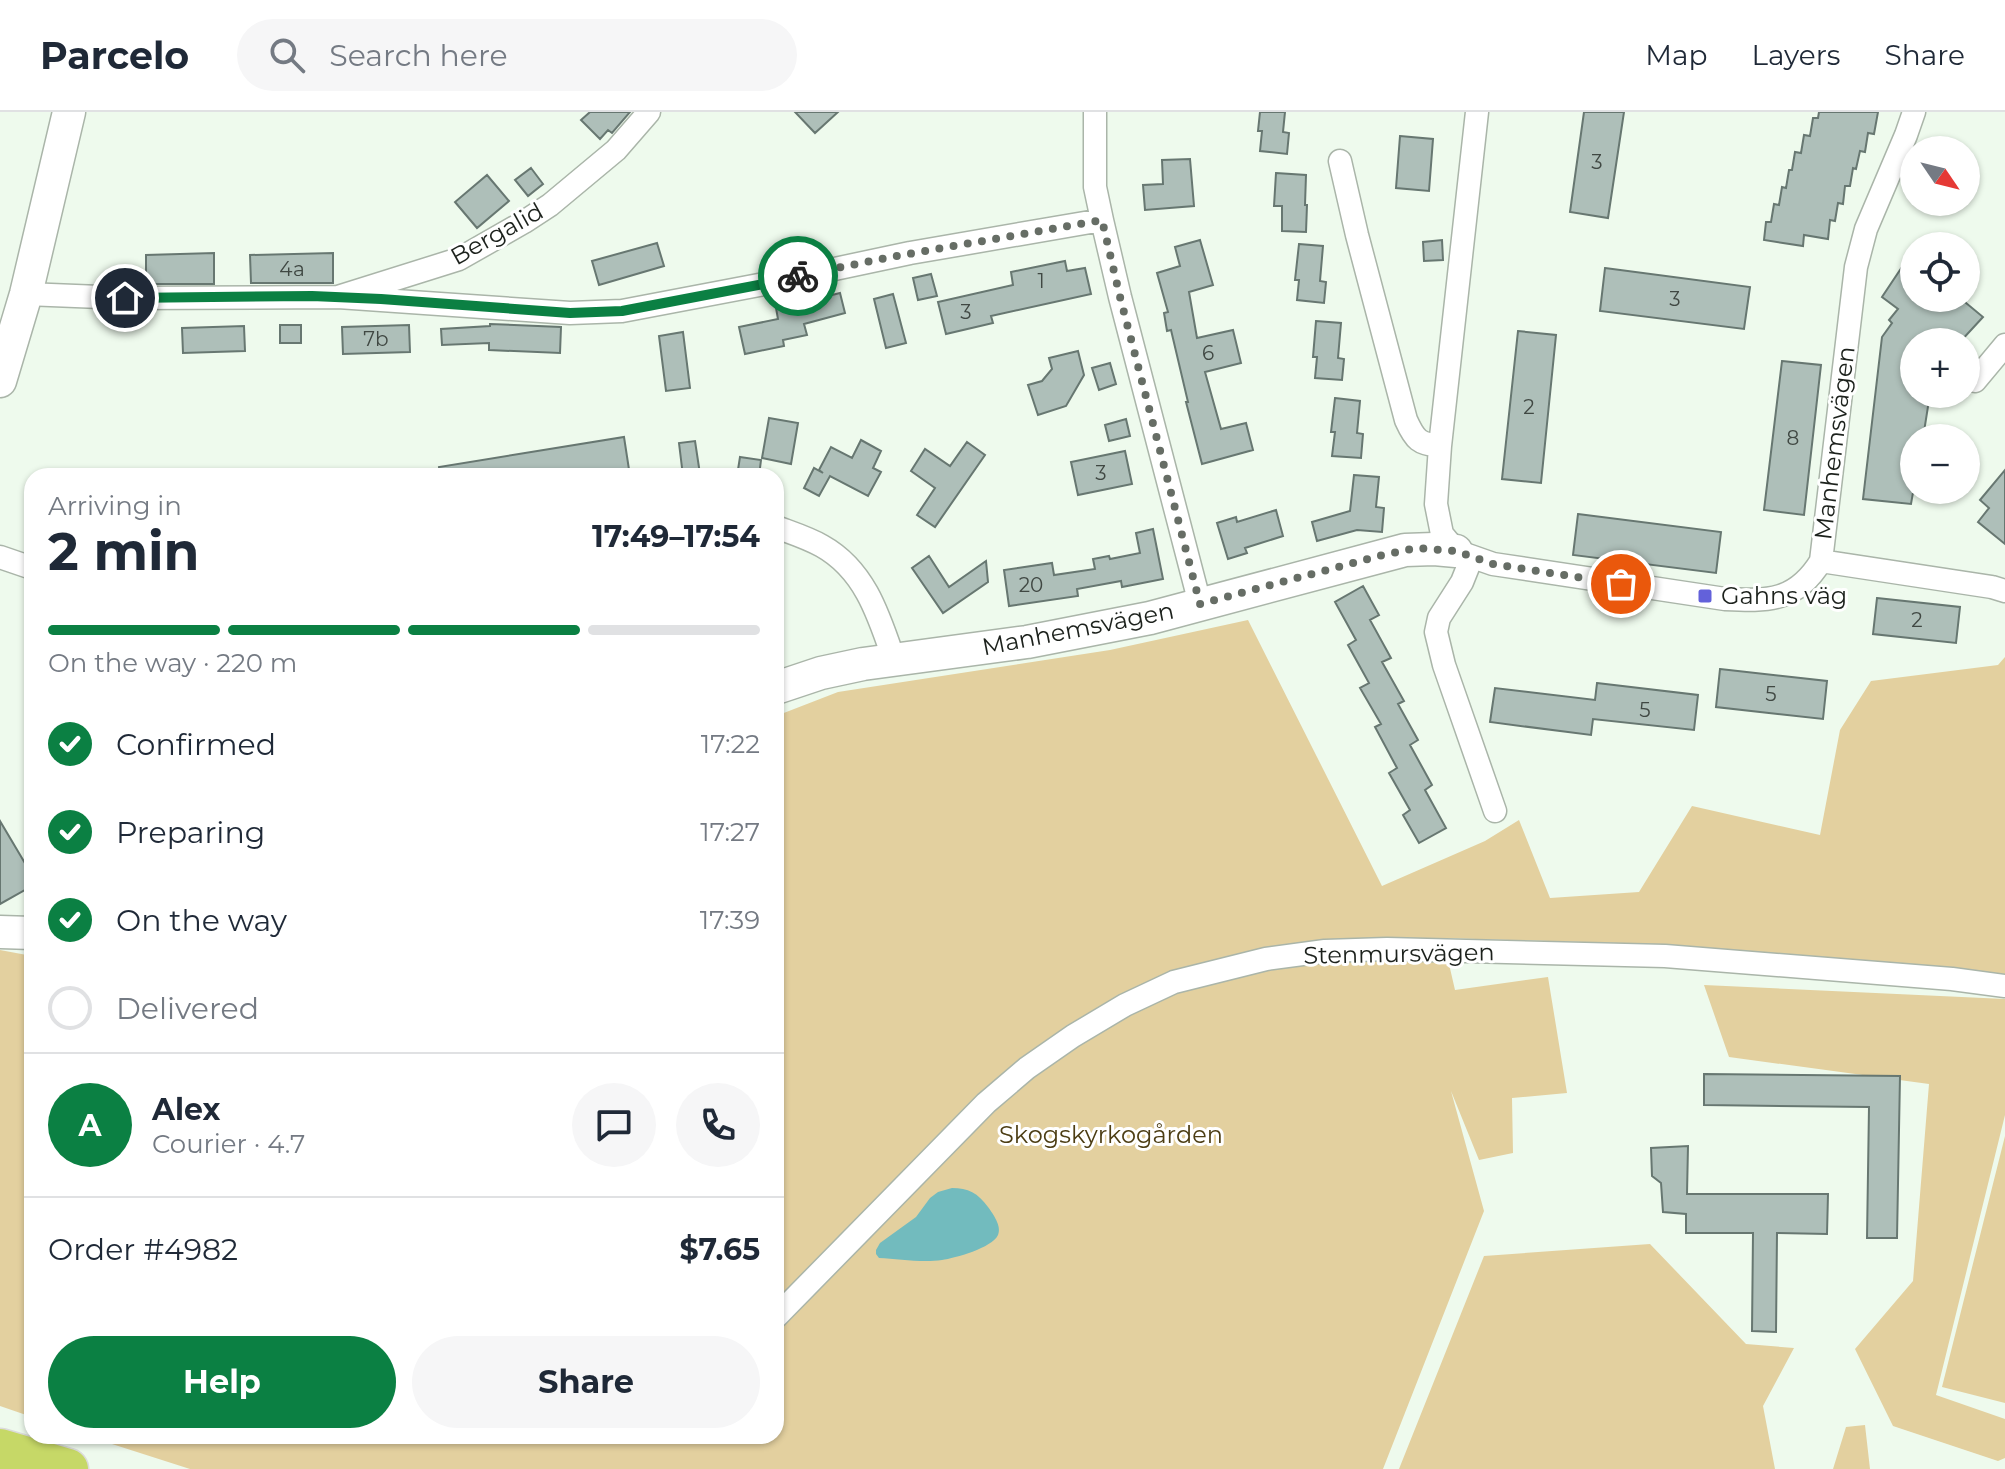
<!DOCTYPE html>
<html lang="en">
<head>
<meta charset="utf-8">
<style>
  :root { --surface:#fff; --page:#f6f6f7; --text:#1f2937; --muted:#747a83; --line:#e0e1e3; --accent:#0b8043 }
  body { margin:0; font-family:Montserrat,sans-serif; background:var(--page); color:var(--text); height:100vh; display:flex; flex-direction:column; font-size:30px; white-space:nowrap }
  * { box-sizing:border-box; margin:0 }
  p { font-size:26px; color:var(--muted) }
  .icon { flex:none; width:44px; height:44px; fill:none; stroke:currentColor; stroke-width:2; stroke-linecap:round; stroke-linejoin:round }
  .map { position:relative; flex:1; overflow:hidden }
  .panel { position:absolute; left:24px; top:356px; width:760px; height:976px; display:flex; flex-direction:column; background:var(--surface); border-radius:24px; box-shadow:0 2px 6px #0004 }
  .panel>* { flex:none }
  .needle { width:52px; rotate:125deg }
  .buttons { position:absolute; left:1900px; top:24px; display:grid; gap:16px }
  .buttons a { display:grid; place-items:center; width:80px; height:80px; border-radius:50%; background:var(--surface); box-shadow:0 2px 6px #0004; font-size:40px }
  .pin { position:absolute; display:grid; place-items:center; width:68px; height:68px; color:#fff; margin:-34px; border:4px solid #fff; border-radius:50%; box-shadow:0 2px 8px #0007 }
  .courier { position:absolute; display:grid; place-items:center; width:80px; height:80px; margin:-40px; border:6px solid #0b8043; border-radius:50%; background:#fff; color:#222; box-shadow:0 2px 10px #0007 }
  .summary em { font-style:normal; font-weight:700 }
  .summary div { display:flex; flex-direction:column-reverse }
  .summary { display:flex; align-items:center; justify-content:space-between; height:136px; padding:0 24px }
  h1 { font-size:52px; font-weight:700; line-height:60px }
  .bar { display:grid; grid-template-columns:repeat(4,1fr); gap:12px 8px; align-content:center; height:96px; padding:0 24px }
  .bar i { height:10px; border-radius:6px; background:var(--line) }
  .bar .on { background:var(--accent) }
  .bar p { grid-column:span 4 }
  .line { display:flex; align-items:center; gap:20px; padding:0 24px; border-top:2px solid var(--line) }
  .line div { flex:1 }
  .round { display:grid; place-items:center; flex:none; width:84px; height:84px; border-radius:42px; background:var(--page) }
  ol { padding:0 24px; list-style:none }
  li { display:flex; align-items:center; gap:24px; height:88px }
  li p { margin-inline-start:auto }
  li .icon { padding:8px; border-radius:50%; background:var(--accent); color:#fff; stroke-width:4 }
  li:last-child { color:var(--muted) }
  li i { width:44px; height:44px; border:4px solid var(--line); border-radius:50% }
  .cta { display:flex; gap:16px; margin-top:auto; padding:16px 24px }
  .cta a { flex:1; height:92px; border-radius:48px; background:var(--accent); color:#fff; font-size:32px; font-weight:700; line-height:92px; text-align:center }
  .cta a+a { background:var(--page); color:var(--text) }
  header { display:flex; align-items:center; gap:48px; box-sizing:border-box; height:112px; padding:0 40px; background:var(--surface); border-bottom:2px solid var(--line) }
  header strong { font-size:38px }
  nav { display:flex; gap:44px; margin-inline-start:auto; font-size:28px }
  .search { width:560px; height:72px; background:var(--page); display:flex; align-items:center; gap:20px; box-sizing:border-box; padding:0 28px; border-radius:44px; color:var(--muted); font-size:30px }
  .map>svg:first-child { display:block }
  .green { fill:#e3d09f }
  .water { fill:#72bbbe }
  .building { fill:#aebfb9; stroke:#677771; stroke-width:2 }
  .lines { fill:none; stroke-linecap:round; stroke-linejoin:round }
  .street-casing { stroke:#aab5a9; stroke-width:25 }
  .secondary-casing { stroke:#aab5a9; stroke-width:35 }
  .highway-casing { stroke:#dbdbdb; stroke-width:43 }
  .street { stroke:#fff; stroke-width:22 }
  .secondary { stroke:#fff; stroke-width:32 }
  .highway { stroke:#c6d867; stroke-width:40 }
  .done { stroke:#666d65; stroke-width:8; stroke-dasharray:0 14.4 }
  .route { stroke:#0b8043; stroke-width:10 }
  .poi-dot { fill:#6361da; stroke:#fff; stroke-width:3 }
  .labels { text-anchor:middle; stroke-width:6; stroke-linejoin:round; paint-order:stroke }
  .number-label { font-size:20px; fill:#404843 }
  .street-label { font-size:24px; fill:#1c211c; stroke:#fff }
  .poi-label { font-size:24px; fill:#1c211c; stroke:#fff; text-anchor:start }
  .park-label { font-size:24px; fill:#4c3d13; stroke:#fff }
</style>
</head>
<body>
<header>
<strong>Parcelo</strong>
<div class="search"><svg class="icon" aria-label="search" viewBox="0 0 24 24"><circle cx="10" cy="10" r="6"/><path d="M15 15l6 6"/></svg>Search here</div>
<nav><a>Map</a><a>Layers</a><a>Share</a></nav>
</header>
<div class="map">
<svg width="2005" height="1357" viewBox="0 0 2005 1357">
  <rect width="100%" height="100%" fill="#eefaed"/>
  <!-- green -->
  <path class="green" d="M1248,508L1382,774L1485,729L1519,708L1550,786L1639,780L1692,694L1820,723L1840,618L1871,569L1998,553L2005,545V862L1651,832L1443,826L1455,878L1548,865L1567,981L1512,986L1513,1041L1479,1048L1451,979L1484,1099L1383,1357H190L87,1324H776V604L838,580L1110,538Z
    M0,838L32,844V1305L0,1294Z
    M1704,873L2005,887V1003L1936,1283L2005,1307V1346L1998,1349L1893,1314L1855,1237L1913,1169L1929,972L1729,945Z
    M2005,1024V1291L1942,1275Z
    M1650,1132L1746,1232L1794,1236L1763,1294L1775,1357H1399L1484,1144Z
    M1865,1313L1870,1357H1833L1846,1315Z"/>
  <!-- water -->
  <path class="water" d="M952,1076C968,1076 978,1081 988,1095C993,1102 1002,1114 998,1123C992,1136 955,1146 942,1148C923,1151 898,1147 879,1146L876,1142V1138L880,1131L916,1105L930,1086L938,1080Z"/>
  <!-- building -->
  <path class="building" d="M590,0H630L612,21L608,18L600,27L581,8Z
    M795,0H838L815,21Z
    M1260,0H1285L1283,20L1289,21L1287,42L1260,39L1262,19H1258Z
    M1584,0H1624L1608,106L1570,100Z
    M1819,0H1878L1874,22L1868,21L1865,40L1860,39L1856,57L1853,56L1850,74H1845L1843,92L1838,91L1835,109L1830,108L1828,127L1804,123L1803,134L1764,128L1766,110H1771L1774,92L1779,93L1782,75L1786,76L1789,58H1792L1795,40L1801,41L1804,23L1810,24L1813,6H1818Z
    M1400,24L1433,27L1429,79L1396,76Z
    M1190,47L1194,94L1145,98L1143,73L1163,72L1162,48Z
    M531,56L543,72L528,84L515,68Z
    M1276,61L1306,63L1305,93H1307L1306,120L1282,119V94H1274Z
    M487,63L509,89L477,116L455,90Z
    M1200,128L1213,173L1189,180L1197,226L1233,218L1241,251L1205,260L1221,317L1246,311L1253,338L1202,352L1186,290H1188L1171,218L1167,219L1164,201L1168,200L1157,161L1180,154L1175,135Z
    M1442,128L1443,148L1424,149L1423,130Z
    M657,131L664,154L599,173L592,149Z
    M1299,132L1323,134L1320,169L1326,170L1324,191L1297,188L1299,168H1295Z
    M214,141V172H146V143Z
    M333,141V171H251L250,143Z
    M1065,149L1067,159L1085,156L1091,182L991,204L993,211L946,222L938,190L1013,173L1011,160Z
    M1904,152L1914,160V186H1960L1983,205L1960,230H1914V282H1930L1923,326H1914V375L1911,392L1863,387L1882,225L1892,211L1889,208L1898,197L1882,185Z
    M1605,156L1750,175L1744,217L1600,199Z
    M931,162L937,184L918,188L913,166Z
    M840,181L845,201L804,212L807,223L783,228L784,234L745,242L739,215L778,207L776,196L800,191Z
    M893,182L906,231L886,236L874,187Z
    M1316,209L1341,211L1338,246L1344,247L1342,268L1315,266L1317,245H1313Z
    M490,212L561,215L560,241L489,238V231L442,233L441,217L490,214Z
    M280,213H301V231H280Z
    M409,213L410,240L343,242L342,215Z
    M244,214L245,239L183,241L182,216Z
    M1518,219L1556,223L1541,371L1502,367Z
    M683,220L690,276L666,279L659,224Z
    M1078,239L1084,263L1066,294L1038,303L1028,273L1042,269L1052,257L1049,246Z
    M1782,249L1821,253L1804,403L1764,398Z
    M1110,251L1116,272L1099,278L1092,256Z
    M1335,286L1360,289L1357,321L1363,322L1361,346L1332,344L1335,320H1331Z
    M769,306L798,311L791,352L762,346Z
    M1126,307L1130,324L1109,329L1105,313Z
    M624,325L630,364H440L439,355Z
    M861,328L881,339L873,356L881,360L868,384L830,364L819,384L804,376L814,356L823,361L819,358L831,335L852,346Z
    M695,329L700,362L683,364L679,331Z
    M967,330L985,343L935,415L917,403L935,376L911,359L925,337L950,354Z
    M1125,339L1132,372L1078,383L1071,350Z
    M740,345L761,348L759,364H737Z
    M2005,358V432L1978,410L1989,396L1980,388Z
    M1354,363L1379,365L1376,395L1384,396L1382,420L1357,418L1317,429L1312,410L1350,399Z
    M1276,398L1283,424L1245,436L1247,441L1228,447L1217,411L1236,405L1237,410Z
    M1578,402L1721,420L1716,461L1573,443Z
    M1153,417L1163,467L1122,475L1121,469L1077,477L1078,484L1009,494L1004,458L1052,451L1054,463L1095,457L1093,447L1109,444L1110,447L1140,441L1136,421Z
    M929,444L949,475L986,449L988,470L943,501L912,456Z
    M1363,474L1379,503L1370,508L1391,546L1382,550L1404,589L1398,592L1418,628L1410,633L1432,673L1425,678L1446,716L1419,731L1403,703L1410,698L1389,661L1397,656L1375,615L1381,612L1360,576L1369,571L1348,533L1356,528L1335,490Z
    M1877,486L1960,495L1956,531L1873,522Z
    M1720,557L1827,569L1823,607L1716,595Z
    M1597,571L1698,583L1694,618L1593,607L1591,623L1490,610L1495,576L1595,588Z
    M0,709L32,763V774L0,792Z
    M1704,962L1900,964L1897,1126H1867L1869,995L1704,993Z
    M1688,1034L1687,1082H1828L1827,1122L1777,1121L1776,1220L1752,1219L1753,1121H1686V1102L1663,1100L1661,1071L1652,1064L1651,1036Z"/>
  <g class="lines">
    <!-- street casing -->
    <g class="street-casing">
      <path id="street" d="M1095,0V75L1102,108L1120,185L1200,492
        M1477,0L1440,334L1436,392L1442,422L1456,439L1493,452L1725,487C1768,489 1796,490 1821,449L1856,155L1866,117L1906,23L1914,0
        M1340,49L1357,123L1406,308C1415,328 1419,332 1440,334
        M26,182L125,186L338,185L459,147L524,110L550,93L616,38L649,0
        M338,185L570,201L622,199L764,172L910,141L1102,108
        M1975,269L2005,233
        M776,415C792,421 808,426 822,434C865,458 879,504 894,548
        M0,445L32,456
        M1472,445L1462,470L1439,506L1436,520L1444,553L1495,699
        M1821,449L1992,475L2005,479
        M776,1205L986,991L1027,956L1073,924L1125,893L1174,870L1266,847L1325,839L1387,837L1665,844L1952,867L2005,874"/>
    </g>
    <!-- secondary casing -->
    <g class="secondary-casing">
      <path id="secondary" d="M0,269L26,182L69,0
        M776,576L821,561L863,552L1027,530L1150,506L1405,438L1434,437L1456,439
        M0,820L32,821"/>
    </g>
    <!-- highway casing -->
    <g class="highway-casing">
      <path id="highway" d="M0,1337L68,1357"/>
    </g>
    <!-- street -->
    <use href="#street" class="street"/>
    <!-- secondary -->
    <use href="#secondary" class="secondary"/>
    <!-- highway -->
    <use href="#highway" class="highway"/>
  </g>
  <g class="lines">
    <!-- done -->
    <path class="done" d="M798,164L886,146L1102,108L1120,185L1200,492L1379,444L1416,436L1456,439L1493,452L1621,472"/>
    <!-- route -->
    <path class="route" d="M125,186L312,184L381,187L570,201L622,199L764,172L798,164"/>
  </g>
  <!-- markers -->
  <rect class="poi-dot" x="1697" y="476" width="16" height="16" rx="4"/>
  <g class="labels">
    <!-- number labels -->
    <g class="number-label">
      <text x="1597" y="57">3</text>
      <text x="292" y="164">4a</text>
      <text x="1041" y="176">1</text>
      <text x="1675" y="194">3</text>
      <text x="966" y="207">3</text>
      <text x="376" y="234">7b</text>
      <text x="1208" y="248">6</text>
      <text x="1529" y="302">2</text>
      <text x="1793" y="333">8</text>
      <text x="1101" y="368">3</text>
      <text x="1031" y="480">20</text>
      <text x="1917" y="515">2</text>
      <text x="1771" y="589">5</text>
      <text x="1645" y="605">5</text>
    </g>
    <!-- street labels -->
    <g class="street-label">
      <text transform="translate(497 122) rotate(-29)" y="8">Bergalid</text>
      <text transform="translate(1835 331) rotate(-83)" y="8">Manhemsvägen</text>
      <text transform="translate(1078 517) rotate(-11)" y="8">Manhemsvägen</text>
      <text transform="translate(1399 842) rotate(-1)" y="8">Stenmursvägen</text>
    </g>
    <!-- poi labels -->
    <g class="poi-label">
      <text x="1721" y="492">Gahns väg</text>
    </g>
    <!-- park labels -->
    <g class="park-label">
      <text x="1111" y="1031">Skogskyrkogården</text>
    </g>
  </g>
</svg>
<div class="buttons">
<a><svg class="needle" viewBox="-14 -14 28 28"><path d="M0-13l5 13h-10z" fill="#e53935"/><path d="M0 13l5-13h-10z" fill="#747a83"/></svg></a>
<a><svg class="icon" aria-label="locate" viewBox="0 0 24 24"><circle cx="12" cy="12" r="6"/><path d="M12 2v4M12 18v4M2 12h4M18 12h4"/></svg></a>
<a>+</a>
<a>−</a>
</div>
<div class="pin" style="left:1621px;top:472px;background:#ea580c"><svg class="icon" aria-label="bag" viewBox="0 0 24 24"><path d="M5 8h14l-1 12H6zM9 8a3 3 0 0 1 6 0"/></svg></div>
<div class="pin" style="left:125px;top:186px;background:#1f2937"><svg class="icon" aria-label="home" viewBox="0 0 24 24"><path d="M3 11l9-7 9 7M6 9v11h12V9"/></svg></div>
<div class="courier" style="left:798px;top:164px"><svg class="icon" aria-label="bike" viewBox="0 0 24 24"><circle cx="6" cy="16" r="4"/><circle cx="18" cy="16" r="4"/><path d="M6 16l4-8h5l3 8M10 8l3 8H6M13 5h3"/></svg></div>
<section class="panel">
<div class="summary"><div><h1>2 min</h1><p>Arriving in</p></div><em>17:49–17:54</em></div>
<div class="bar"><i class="on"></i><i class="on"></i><i class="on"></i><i></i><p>On the way · 220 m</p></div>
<ol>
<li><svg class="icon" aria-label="check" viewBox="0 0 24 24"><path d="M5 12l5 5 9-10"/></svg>Confirmed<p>17:22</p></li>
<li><svg class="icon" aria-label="check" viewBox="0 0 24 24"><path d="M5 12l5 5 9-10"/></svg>Preparing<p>17:27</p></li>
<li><svg class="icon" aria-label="check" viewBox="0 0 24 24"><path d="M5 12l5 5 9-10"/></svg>On the way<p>17:39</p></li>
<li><i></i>Delivered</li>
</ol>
<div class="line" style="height:144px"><b class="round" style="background:var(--accent);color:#fff">A</b><div><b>Alex</b><p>Courier · 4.7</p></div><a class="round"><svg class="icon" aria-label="chat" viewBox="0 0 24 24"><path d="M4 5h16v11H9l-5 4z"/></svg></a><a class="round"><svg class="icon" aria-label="phone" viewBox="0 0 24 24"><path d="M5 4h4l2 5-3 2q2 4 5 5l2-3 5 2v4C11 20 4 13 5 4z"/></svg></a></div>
<div class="line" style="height:104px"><div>Order #4982</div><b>$7.65</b></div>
<div class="cta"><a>Help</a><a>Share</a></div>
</section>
</div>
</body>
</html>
